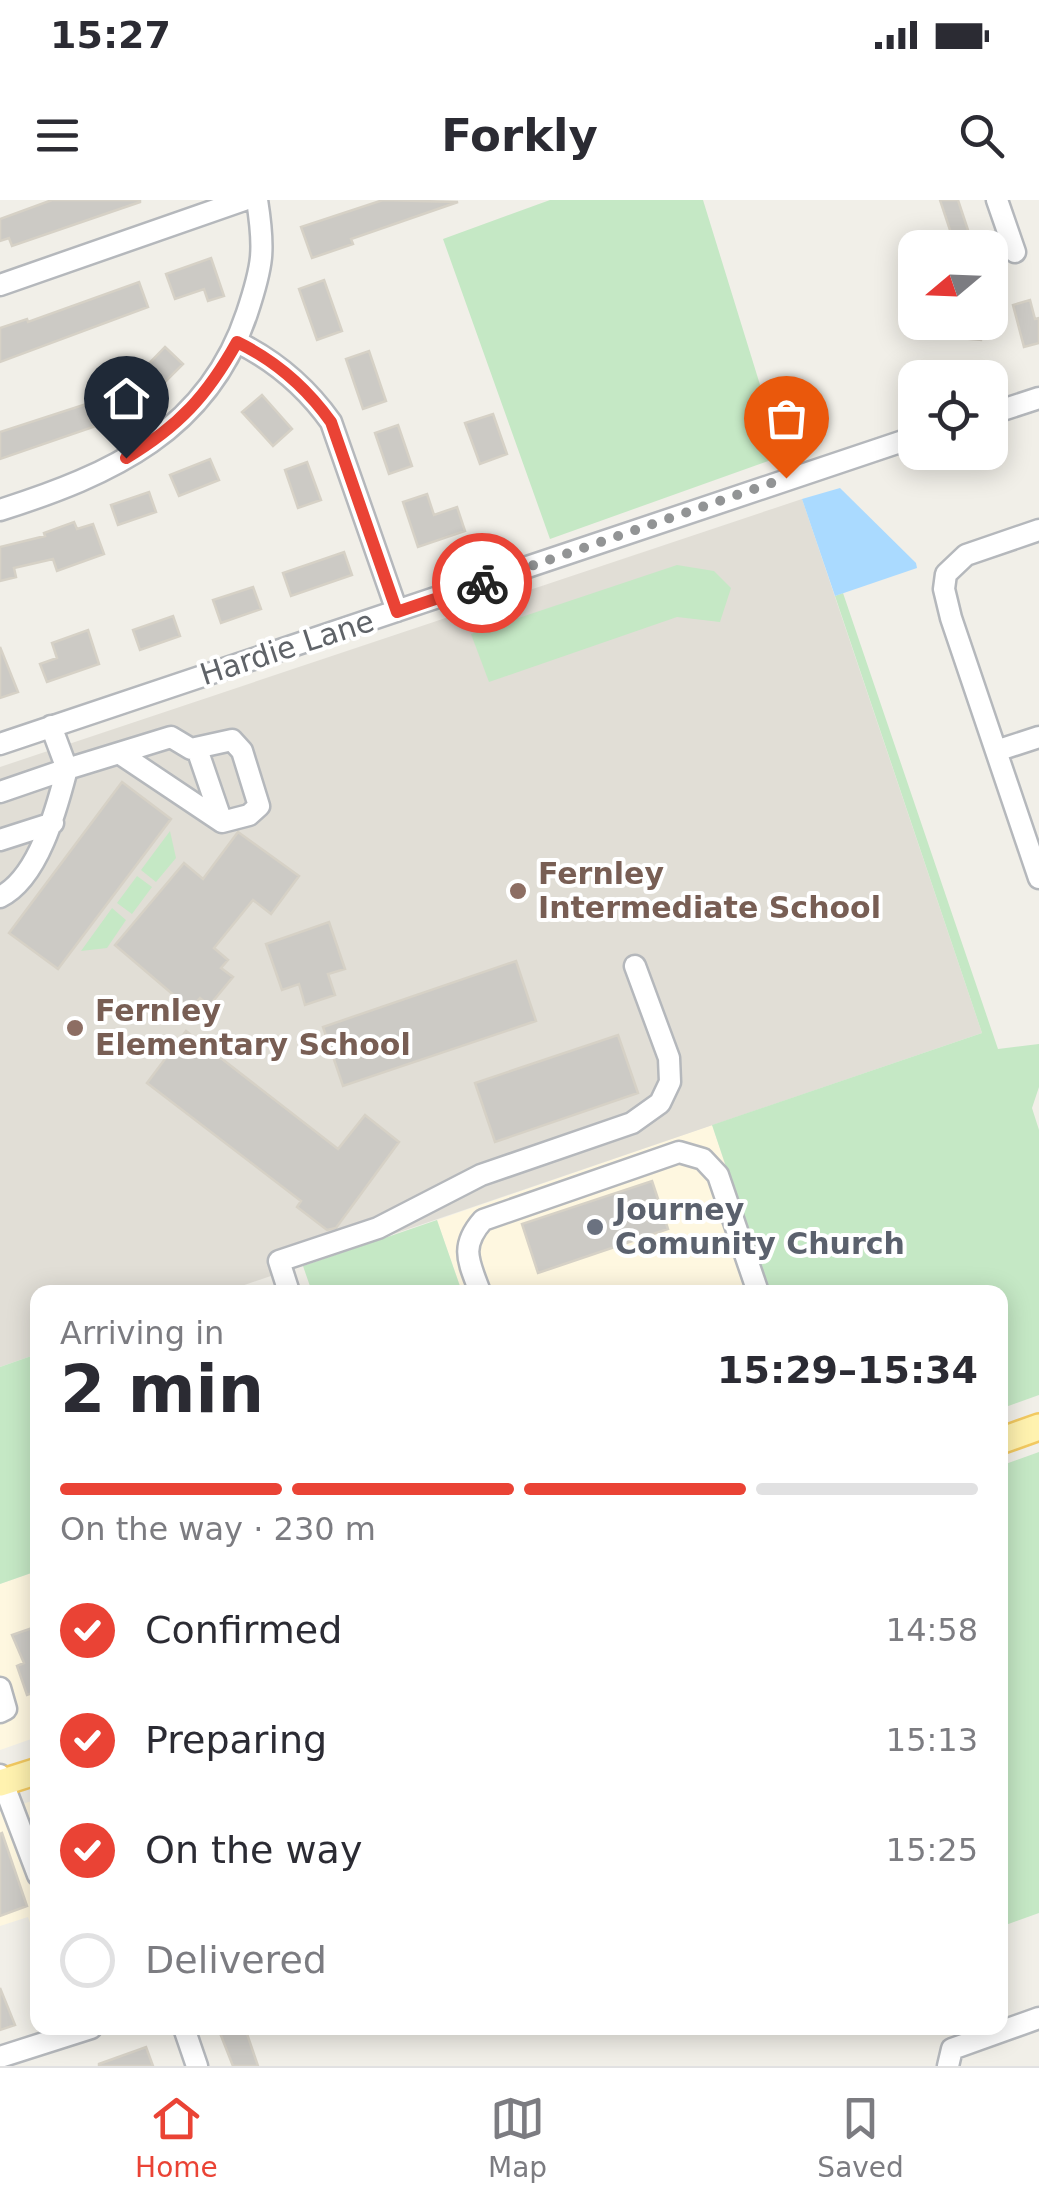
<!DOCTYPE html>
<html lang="en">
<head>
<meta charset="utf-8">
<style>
  :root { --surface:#fff; --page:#f2f2f3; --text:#2b2b33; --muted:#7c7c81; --line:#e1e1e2; --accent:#ea4335 }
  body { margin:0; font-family:"DejaVu Sans",sans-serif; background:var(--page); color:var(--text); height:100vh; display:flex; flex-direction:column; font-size:38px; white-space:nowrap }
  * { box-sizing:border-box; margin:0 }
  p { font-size:32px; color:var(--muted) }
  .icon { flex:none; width:55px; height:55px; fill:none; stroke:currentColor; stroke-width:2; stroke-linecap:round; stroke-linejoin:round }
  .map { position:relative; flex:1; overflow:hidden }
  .panel { position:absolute; left:30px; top:1085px; width:978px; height:750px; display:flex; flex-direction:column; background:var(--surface); border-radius:20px; box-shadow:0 5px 25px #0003 }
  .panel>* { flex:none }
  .needle { width:65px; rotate:251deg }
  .controls { position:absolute; left:898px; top:30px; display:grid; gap:20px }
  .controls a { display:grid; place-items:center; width:110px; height:110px; border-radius:20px; background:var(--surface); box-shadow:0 5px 25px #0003; font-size:50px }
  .pin { position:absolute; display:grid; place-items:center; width:85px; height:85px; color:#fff; margin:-102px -42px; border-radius:50% 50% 50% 0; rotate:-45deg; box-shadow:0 0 10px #0007 }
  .pin .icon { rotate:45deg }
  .courier { position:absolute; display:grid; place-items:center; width:100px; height:100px; margin:-50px; border:8px solid #ea4335; border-radius:50%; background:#fff; color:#222; box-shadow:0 2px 12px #0007 }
  .overview em { font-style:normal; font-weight:800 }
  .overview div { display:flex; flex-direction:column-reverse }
  .overview { display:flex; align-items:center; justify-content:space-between; height:170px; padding:0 30px }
  h1 { font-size:65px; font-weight:800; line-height:75px }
  .bar { display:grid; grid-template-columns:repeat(4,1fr); gap:15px 10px; align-content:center; height:120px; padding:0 30px }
  .bar i { height:12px; border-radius:8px; background:var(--line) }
  .bar .on { background:var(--accent) }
  .bar p { grid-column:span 4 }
  ol { padding:0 30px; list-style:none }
  li { display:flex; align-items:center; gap:30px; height:110px }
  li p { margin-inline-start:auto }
  li .icon { padding:10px; border-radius:50%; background:var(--accent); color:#fff; stroke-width:4 }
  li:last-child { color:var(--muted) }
  li i { width:55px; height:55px; border:5px solid var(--line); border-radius:50% }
  .status { display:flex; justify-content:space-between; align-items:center; height:70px; padding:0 50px; background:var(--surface); direction:ltr }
  .status svg { height:28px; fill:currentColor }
  header { display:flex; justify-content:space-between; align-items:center; height:130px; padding:0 30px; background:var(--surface); font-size:45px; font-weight:800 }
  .dock { display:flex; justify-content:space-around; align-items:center; height:140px; border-top:2px solid var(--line); background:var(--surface); font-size:28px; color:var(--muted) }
  .dock a { display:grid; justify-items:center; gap:5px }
  .dock .on { color:var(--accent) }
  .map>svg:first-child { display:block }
  .commercial { fill:#fef7e0 }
  .education { fill:#e1ded6 }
  .green { fill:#c5e8c5 }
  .water { fill:#aadaff }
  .building { fill:#cccac5; stroke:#d6d1c6; stroke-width:2.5 }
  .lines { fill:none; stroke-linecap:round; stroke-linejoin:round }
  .minor-casing { stroke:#b5b8bc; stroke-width:25 }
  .major-casing { stroke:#f2c960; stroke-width:30 }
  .minor { stroke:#fff; stroke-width:20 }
  .major { stroke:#fff2af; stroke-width:25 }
  .done { stroke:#929495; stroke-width:10; stroke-dasharray:0 18 }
  .route { stroke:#ea4335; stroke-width:12 }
  .education-dot { fill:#8d6e63; stroke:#fff; stroke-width:4 }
  .worship-dot { fill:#6b7280; stroke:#fff; stroke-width:4 }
  .labels { text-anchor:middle; stroke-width:8; stroke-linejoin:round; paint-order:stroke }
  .street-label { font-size:30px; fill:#5f6368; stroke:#fff }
  .education-label { font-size:30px; font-weight:bold; fill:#785e54; stroke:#fff; text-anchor:start }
  .worship-label { font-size:30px; font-weight:bold; fill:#5b616d; stroke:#fff; text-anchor:start }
</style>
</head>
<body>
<div class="status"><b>15:27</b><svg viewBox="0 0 49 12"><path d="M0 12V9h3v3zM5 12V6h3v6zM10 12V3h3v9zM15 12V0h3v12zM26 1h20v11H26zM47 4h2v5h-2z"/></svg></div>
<header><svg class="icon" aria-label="menu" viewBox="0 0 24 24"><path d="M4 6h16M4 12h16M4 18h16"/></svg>Forkly<svg class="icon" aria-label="search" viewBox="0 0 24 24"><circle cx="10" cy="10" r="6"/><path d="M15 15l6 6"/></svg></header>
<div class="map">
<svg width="1039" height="1866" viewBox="0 0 1039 1866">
  <rect width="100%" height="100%" fill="#f1efe8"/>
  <!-- commercial -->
  <path class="commercial" d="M712,925L768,1092H462L437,1020Z
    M37,1371V1537L0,1550V1384Z
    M37,1599V1743L28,1717L0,1726V1612Z"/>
  <!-- education -->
  <path class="education" d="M802,299L982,833L224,1092H38L37,1154L0,1167V567Z"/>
  <!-- green -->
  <path class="green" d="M550,0H703L782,256L550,339L443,39Z
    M677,365L714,371L731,388L720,422L677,417L489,482L471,434Z
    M843,393L998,849L1039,844V887L1032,908L1039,930V1195L1000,1209V1092H768L712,925L982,833L835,396Z
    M170,631L176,658L156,682L141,670Z
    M137,676L152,687L132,714L117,703Z
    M112,708L126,720L107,748L81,751Z
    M437,1020L462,1092H312L303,1066Z
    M37,1154V1371L0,1384V1167Z
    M1039,1252V1713L1000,1727V1266Z"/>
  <!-- water -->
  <path class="water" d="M840,288L916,363L917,368L835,396L802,299Z"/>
  <!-- building -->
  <path class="building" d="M52,0H140V2L12,46L9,38L0,41V19Z
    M383,0L458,2L351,39L353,44L312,58L301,27Z
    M940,0H958L974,48H925L952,36Z
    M211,58L224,96L208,101L204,89L175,99L166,74Z
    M324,80L342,131L317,140L299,89Z
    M139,82L148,107L0,162V128L27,119L28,122Z
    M1030,100L1035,119L1039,118V143L1024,147L1013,105Z
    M961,122H983L981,140L960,138Z
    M165,147L183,164L149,198L132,181Z
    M369,151L386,201L363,209L346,159Z
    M120,193L128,215L0,259V232Z
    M262,195L292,229L273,246L242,212Z
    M493,214L507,254L480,264L465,223Z
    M398,225L412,266L389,274L375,233Z
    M210,259L219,280L179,296L170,275Z
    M307,262L321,300L298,308L285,270Z
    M149,292L156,312L118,325L111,305Z
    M427,294L434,315L457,307L465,331L418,347L403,302Z
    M74,322L77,329L93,324L104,354L57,371L53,359L14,368L16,377L0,381V347L45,336L44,333Z
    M344,352L352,375L291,396L283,373Z
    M253,387L261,409L221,423L213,400Z
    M173,416L180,436L140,450L133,430Z
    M88,430L99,464L47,482L40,464L57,458L52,443Z
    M0,447L18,492L0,498Z
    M122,582L171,619L58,769L9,733Z
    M238,632L299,676L271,714L253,700L214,748L228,760L221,768L233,777L209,806L200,798L190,809L115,745L184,663L203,679Z
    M329,722L345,769L328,774L335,795L305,805L299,784L282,790L266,744Z
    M516,761L536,821L343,886L323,827Z
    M186,831L338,949L365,915L399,942L336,1028L327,1030L297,1007L301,1001L147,883Z
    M618,835L638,893L495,942L475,883Z
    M652,981L668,1029L538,1073L522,1024Z
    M38,1426V1496H37L35,1492L27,1495L17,1466L24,1463L12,1435Z
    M2,1633L27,1706L0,1716V1634Z
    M0,1788L15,1825L0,1830Z
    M218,1828H245L258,1866H233Z
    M146,1847L153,1866H99V1864Z"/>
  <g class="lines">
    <!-- minor casing -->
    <g class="minor-casing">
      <path id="minor" d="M997,0L1015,52
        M0,85L244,0
        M237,142C276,161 306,187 331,222L397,411
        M990,214L1039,198
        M0,310C111,275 208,231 247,113C263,65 265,50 257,0
        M1039,330L966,355L946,374L944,389L951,418L1039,678
        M0,544L915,237
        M197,549L222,622
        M996,551L1039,537
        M0,592L67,569L51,526
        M0,640L53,623
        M0,697C39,678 57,607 67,569L171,537L191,549L232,540L242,551L259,606L249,615L222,622L119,553
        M289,1092L279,1061L378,1028L481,975L632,923L660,903L670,882L669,858L635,766
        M480,1092C469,1062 459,1047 483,1020L679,952L703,959L718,975L758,1092
        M0,1488L6,1509L0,1512
        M0,1575L38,1675
        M184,1828L197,1866
        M0,1857L91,1828
        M948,1866L952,1849L1039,1818"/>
    </g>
    <!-- major casing -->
    <g class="major-casing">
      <path id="major" d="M1000,1241L1039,1227
        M0,1583L38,1571"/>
    </g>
    <!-- minor -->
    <use href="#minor" class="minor"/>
    <!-- major -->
    <use href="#major" class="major"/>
  </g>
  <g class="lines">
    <!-- done -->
    <path class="done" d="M482,383L786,278"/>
    <!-- route -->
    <path class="route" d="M126,258C179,226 207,196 237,142C276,161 306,187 331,222L397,412L482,383"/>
  </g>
  <!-- markers -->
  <g class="education-dot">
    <circle cx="518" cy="691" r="10"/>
    <circle cx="75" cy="828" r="10"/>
  </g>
  <circle class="worship-dot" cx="595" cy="1027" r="10"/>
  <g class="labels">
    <!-- street labels -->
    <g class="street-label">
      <text transform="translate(287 448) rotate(-18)" y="10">Hardie Lane</text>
    </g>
    <!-- education labels -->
    <g class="education-label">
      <text x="538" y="684">Fernley<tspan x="538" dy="34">Intermediate School</tspan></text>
      <text x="95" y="821">Fernley<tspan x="95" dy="34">Elementary School</tspan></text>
    </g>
    <!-- worship labels -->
    <g class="worship-label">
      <text x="615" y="1020">Journey<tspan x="615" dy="34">Comunity Church</tspan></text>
    </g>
  </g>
</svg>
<div class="controls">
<a><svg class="needle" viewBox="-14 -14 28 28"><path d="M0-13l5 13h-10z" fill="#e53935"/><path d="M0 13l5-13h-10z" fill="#7c7c81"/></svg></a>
<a><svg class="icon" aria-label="locate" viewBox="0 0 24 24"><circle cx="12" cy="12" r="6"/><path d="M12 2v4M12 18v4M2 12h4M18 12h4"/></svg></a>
</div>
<div class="pin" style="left:786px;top:278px;background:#ea580c"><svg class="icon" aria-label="bag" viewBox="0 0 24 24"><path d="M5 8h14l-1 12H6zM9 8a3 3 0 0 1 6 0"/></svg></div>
<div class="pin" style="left:126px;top:258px;background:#1f2937"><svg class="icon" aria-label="home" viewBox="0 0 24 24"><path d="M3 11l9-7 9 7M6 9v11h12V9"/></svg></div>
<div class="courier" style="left:482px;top:383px"><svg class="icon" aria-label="bike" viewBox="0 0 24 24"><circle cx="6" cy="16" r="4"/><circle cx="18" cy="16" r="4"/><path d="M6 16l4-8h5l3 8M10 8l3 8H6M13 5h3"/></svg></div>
<section class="panel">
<div class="overview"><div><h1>2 min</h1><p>Arriving in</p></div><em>15:29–15:34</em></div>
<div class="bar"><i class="on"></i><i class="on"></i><i class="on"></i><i></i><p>On the way · 230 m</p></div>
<ol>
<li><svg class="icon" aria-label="check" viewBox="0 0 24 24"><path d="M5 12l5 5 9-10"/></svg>Confirmed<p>14:58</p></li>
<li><svg class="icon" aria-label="check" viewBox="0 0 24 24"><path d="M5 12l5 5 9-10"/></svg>Preparing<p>15:13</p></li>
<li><svg class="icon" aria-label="check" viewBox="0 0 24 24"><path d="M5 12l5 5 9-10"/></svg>On the way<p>15:25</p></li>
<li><i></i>Delivered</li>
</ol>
</section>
</div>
<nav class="dock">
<a class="on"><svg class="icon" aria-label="home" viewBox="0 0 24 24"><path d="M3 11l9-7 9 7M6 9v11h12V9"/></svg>Home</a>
<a><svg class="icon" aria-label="map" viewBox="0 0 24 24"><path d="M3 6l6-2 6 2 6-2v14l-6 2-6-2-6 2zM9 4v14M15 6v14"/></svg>Map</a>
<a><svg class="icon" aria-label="saved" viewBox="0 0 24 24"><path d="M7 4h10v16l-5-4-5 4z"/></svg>Saved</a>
</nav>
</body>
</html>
